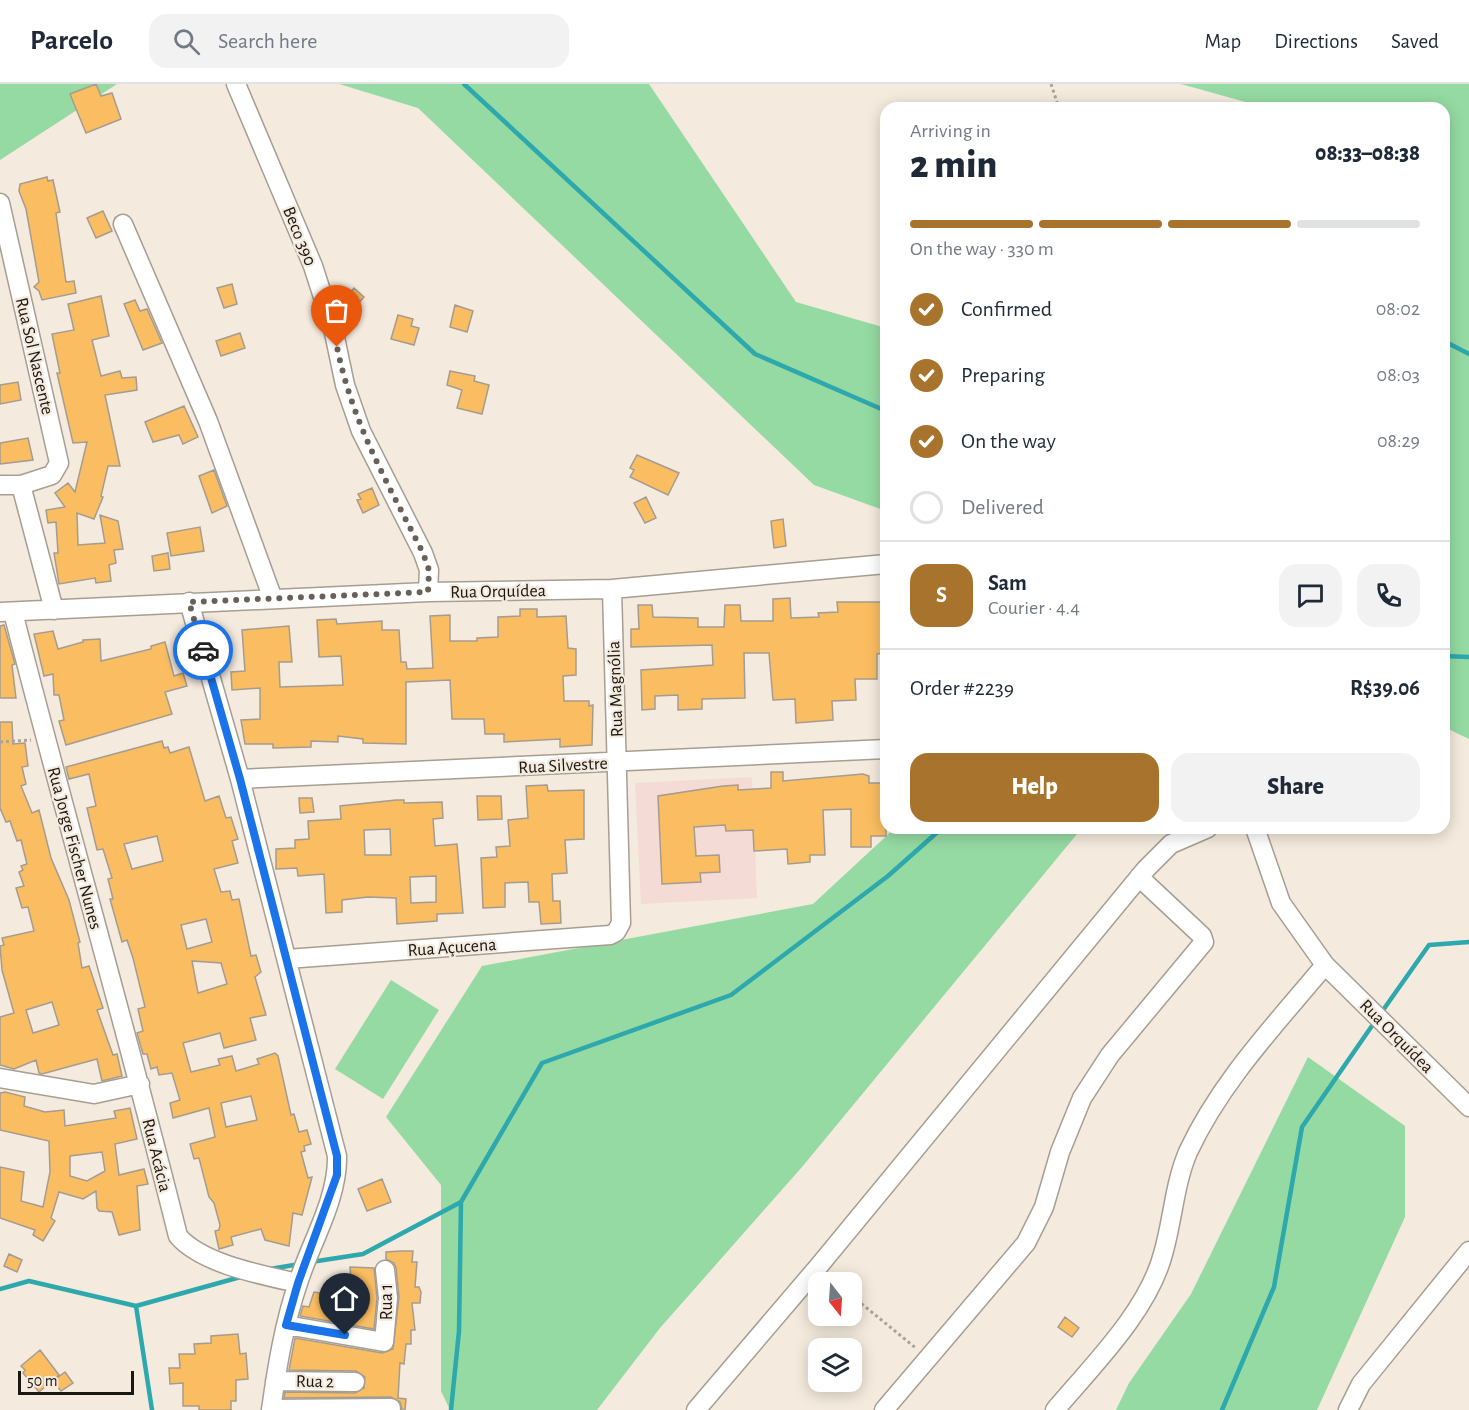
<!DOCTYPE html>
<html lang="en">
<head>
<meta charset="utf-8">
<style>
  :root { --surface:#fff; --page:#f2f2f3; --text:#1f2937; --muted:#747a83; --line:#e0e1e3; --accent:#a8742d }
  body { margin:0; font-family:"Alegreya Sans",sans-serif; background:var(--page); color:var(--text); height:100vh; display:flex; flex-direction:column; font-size:22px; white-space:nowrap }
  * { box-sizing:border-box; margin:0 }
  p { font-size:20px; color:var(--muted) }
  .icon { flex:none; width:33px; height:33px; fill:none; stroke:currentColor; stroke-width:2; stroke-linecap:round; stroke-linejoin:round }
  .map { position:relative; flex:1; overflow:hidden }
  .side { position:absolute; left:880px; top:18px; width:570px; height:732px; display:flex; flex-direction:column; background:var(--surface); border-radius:18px; box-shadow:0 3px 15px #0003 }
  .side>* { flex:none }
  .needle { width:39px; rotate:163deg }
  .controls { position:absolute; left:808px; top:1188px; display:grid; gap:12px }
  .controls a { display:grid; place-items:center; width:54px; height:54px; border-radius:12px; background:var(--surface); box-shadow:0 3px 15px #0003; font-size:30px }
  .scale { position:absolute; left:18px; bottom:15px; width:116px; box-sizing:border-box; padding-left:6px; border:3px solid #1b1713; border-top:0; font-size:16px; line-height:21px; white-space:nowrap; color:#1b1713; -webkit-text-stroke:4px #f4eadd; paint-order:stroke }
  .pin { position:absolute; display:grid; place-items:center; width:51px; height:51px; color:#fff; margin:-62px -26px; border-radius:50% 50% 50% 0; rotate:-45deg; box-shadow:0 0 6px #0007 }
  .pin .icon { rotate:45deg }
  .courier { position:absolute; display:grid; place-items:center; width:60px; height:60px; margin:-30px; border:4px solid #1a73e8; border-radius:50%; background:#fff; color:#222; box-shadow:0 2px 8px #0007 }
  .overview em { font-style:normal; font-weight:800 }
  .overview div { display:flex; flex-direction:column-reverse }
  .overview { display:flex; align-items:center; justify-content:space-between; height:102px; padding:0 30px }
  h1 { font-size:39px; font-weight:800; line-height:45px }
  .bar { display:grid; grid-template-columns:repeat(4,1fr); gap:9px 6px; align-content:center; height:72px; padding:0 30px }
  .bar i { height:8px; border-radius:4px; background:var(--line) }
  .bar .on { background:var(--accent) }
  .bar p { grid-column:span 4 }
  .line { display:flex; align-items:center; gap:15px; padding:0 30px; border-top:2px solid var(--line) }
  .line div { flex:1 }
  .round { display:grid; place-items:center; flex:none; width:63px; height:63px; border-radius:18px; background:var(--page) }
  ol { padding:0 30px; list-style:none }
  li { display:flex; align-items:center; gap:18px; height:66px }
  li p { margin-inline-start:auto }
  li .icon { padding:6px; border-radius:50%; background:var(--accent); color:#fff; stroke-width:4 }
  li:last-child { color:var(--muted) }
  li i { width:33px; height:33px; border:3px solid var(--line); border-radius:50% }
  .action { display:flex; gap:12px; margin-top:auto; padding:12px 30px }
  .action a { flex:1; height:69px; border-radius:18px; background:var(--accent); color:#fff; font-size:24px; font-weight:800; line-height:69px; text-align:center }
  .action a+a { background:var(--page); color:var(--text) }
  header { display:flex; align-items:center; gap:36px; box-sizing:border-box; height:84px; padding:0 30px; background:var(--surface); border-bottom:2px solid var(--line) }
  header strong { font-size:28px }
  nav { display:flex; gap:33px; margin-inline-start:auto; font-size:21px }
  .search { width:420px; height:54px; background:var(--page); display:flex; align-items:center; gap:15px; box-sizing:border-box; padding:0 21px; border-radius:18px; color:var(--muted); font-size:22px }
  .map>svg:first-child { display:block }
  .education { fill:#f5dbd6 }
  .green { fill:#95daa2 }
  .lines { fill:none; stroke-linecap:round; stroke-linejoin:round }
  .stream { stroke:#2da8ad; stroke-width:4.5 }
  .building { fill:#fabd61; stroke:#a59c90; stroke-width:1.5; fill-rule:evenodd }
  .minor-casing { stroke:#a79e92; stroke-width:21 }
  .path { stroke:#aaa399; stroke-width:3; stroke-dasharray:3 3; stroke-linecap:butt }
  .minor { stroke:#fff; stroke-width:18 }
  .done { stroke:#67615a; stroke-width:6; stroke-dasharray:0 10.8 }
  .route { stroke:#1a73e8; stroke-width:8 }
  .labels { text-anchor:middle; stroke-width:4.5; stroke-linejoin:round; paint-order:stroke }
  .street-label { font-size:18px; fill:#1b1713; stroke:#f4eadd }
</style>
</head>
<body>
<header>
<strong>Parcelo</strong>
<div class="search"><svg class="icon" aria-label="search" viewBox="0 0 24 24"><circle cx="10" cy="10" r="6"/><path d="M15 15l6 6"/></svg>Search here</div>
<nav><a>Map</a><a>Directions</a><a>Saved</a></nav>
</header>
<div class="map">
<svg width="1469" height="1326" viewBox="0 0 1469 1326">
  <rect width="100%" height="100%" fill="#f4eadd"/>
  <!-- education -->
  <path class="education" d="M752,693L757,814L641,820L635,699Z"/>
  <!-- green -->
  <path class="green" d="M0,0H117L0,76Z
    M339,0H649L796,218L886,244V427L814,401L418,24Z
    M1181,0H1469V655L1444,643V24H1267Z
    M895,744H1082L802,1083L660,1244L597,1326H450L441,1307V1101L386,1033L482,882L813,820Z
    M391,896L439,926L383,1015L335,985Z
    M1308,973L1405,1042V1133L1317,1326H1116L1129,1299L1191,1210Z"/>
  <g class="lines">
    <!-- stream -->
    <path class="stream" d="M464,0L755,270L886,327
      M1444,257L1469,270
      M1444,572L1469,573
      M1381,929L1429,861L1469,858
      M311,1178L363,1170L461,1118L542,979L731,911L888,792L942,744
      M270,1185L300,1180
      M0,1205L29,1197L136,1222L244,1192
      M136,1222L152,1326
      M451,1326L459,1247L461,1118
      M1222,1326L1274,1203L1302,1043L1376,936"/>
  </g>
  <!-- building -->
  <path class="building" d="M96,0L101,12L112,9L121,35L86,49L70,10Z
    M47,93L48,97L53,96L60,128L56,129L66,198L74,197L76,209L42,216L39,207L34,203L39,198L26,125L19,107L20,100Z
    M103,127L112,147L96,154L87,134Z
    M232,200L237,220L224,224L217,204Z
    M354,204L364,213L354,224L344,215Z
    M101,212L109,252L92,256L101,292L120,287L122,294L136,293L137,306L105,311L120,382H108L101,412L103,413L94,435L77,429L78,461L105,459L100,431L118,437L123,465L114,466L116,479L109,481L111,497L96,499L95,494L59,500L54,469H58L56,438L48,439L46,426L65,423L55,409L68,399L75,408L87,358L73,359L57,289H60L52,250L74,246L68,220Z
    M135,216L140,227L147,225L162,259L143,266L124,220Z
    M455,221L473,227L467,248L450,243Z
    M398,231L413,235L411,242L419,244L414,261L391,255Z
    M240,249L245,264L221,272L216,257Z
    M450,287L475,292L474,297L489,301L482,330L457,324L462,306L447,301Z
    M18,298L21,316L0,320V301Z
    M184,322L198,353L183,360L179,351L153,358L145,338Z
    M28,354L33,376L0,380V359Z
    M637,371L679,389L668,411L630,393L634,386L630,384Z
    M214,386L227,422L212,429L199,392Z
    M372,404L379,421L363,429L357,416L361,415L358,410Z
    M646,413L656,434L645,439L634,419Z
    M783,435L786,462L774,464L771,437Z
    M200,443L204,467L171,472L167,449Z
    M168,469L170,485L154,487L152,472Z
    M790,514L791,534L819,533L818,529L838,528L837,518H884L886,522L885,569L877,570V595H855L856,616L832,617L833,636L796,639L795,615L773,616L769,569H744L745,614L702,615V625L678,626V611L655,612V625L642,626L641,586L713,581L712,561L631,563V545H639L638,521H652L653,533L698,534V543H724L725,521H740L741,537H773V515Z
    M520,525H537V533L566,532L568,564L576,565V591L563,592L564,617H589V622L593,621L592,661L560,663V655L504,658V650H485L484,635H452L450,596L406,598V660L363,659V655L338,652V658L311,657V663L273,664V660H245L241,636L260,635V604L232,606L231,588L245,587L242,546L289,542L292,578H279L280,603L343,601L341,572L319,573L317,536L336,535L337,540L382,537V546H399L401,578H406L407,585L433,584L430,532L450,531V557H477V554L498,553V533L520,532Z
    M4,541L15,580L12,581L16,614H0V542Z
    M53,547L58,565L83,558V556L100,555L101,577L151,565V562L165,558L174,592L183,589L187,602L165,608L172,630L66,661L59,637L64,636L59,611H54L53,590L44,592L34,550Z
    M0,638H12L13,660L25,659L28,682L22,683L26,700L21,702L32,729L39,726L51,774L69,816L80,858L78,859L82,884L89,882L103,924L97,926L113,971L117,970L122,992L102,997L97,975L42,990L39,989L36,976L14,985L0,981V933L14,929L2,886L0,862L4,861L2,854L34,847L28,823L22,824L16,804L24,802L19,788L23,786L21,782L27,780L21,756L17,757L10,737L6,738L0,724ZM52,918L59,941L33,949L26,926Z
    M162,657L164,664L168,663L170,669L189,663L205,717L219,712L226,734L231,733L238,755L232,757L238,779L214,785L221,808L230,807L232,816L239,815L251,872L256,871L261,888L255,893L266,931L250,934L256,956L224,964L220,949L183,959L191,988L220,981L218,975L232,972L236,987L259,980L257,975L275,969L278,972L291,1031L294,1030L299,1048L307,1046L311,1060L304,1062L305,1067L301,1068L308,1094L312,1093L302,1131L293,1129L289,1162L265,1156L261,1145L231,1153L233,1161L219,1165L215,1147L219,1146L220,1141L214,1119L209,1113L199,1074L194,1075L190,1060L215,1053L209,1024L173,1034L170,1019L180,1016L172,989L159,991L157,983L151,985L147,970H143L137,949L143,947L138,925L145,923L133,874L127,856L122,858L110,815H113L108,795L112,794L103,765L97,766L87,724L96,722L89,690L69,695L66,683ZM157,752L163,777L132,785L124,760ZM206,835L212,858L187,865L181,841ZM192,877L221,879L227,900L198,909ZM251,1012L257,1036L226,1043L221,1019Z
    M771,688H783V697L863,690L869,692V699H886V752H871V763H851V725L823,726L825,771H810V778L788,780L787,765L754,767L753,746L726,747L725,741L694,743L696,772L719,771L720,788L700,789L701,798L662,800L658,712L723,702L738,701V706L771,704Z
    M547,701L548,707L584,706V755L565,756L567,789L552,790L553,817H560L561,839L541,840L539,818H529L528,798L505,799V823L483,824L481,774L497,773L496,763L510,762L508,736L528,734L526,702Z
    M477,712H501L502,735L478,736Z
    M299,714H312L314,728L300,729Z
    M396,716H404V719L442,718L443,734L433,735L435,762L457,760L463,829L437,830V837L397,840L396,814L368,813L342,816V828L326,829L324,790L298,792L297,784L276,785V765L295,764V756L309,755L308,737L341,735L340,722ZM390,745L391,771H365L364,746ZM436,792V818L411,819L410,793Z
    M5,1008L25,1013L24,1022L45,1028L64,1026L65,1042L116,1034L114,1027L130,1024L137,1055L115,1060L119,1091L144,1085L148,1100L137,1102L140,1146L119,1151L112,1128L99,1127L97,1124L96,1107L83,1115L59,1108L51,1134L55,1137L43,1157L33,1151L35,1146L0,1134V1083L24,1088L21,1117L43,1123L50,1088L49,1057L0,1046V1009ZM102,1068L105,1087L87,1097L70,1092V1072Z
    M382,1095L391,1118L367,1127L358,1105Z
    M401,1167H413L412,1178H417L415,1203H419L421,1208L420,1219H412L415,1246H411V1260H406L404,1280L400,1279L398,1314L406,1315L405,1326H402L400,1318L391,1313L284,1314L285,1308L355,1309L364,1304L365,1293L356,1287L289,1286L295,1254L382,1269L393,1265L399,1213L396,1184L394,1179L386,1175V1168Z
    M9,1170L22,1176L17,1188L4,1182Z
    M350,1183L374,1184L377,1214L374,1245L300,1232L303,1222L309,1223L314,1208L342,1212L341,1198H351Z
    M1065,1233L1079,1244L1072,1253L1058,1243Z
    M238,1250L240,1270L246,1269L248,1295L236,1296V1317H231V1326H199V1322H183V1299L170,1300L169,1284H180L179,1270H195L194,1260L211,1259V1252Z
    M40,1266L59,1291L39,1308L23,1289L25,1286L21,1282Z
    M65,1288L73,1299L61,1307L53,1297Z"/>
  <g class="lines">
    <!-- minor casing -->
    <g class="minor-casing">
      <path id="minor" d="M236,0L313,182L333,244L345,301L361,347L423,469L429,486L428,508
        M0,119L59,379L52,391L21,401H0
        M123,140L208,337L273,515
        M21,401L54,526
        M189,518L240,695L337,1072C338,1115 311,1158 298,1199C284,1240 277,1283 271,1326
        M0,528L428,508L612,505L886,480
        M13,528C66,737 126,943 178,1152C202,1180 262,1191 298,1199
        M240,695L886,665
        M1255,744L1281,819L1325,881L1469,1023
        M287,875L610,851L616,848L621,839L612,505
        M0,994L94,1010L140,1000
        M286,1241L384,1258L388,1214L385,1186
        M275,1297L355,1298
        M271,1325L391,1324
        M696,1326L818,1183L1146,785L1171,760L1208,744
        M884,1326L1026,1159L1044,1123L1060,1068L1082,1014L1110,971L1204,858L1202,852L1139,793
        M1055,1326C1093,1281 1148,1227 1163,1170C1173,1136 1174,1101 1188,1068C1221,997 1276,940 1325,881
        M1348,1326L1361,1300L1469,1167"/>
    </g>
    <!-- path -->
    <path class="path" d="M1051,0L1059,24
      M0,658L31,656
      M852,1212L917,1265"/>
    <!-- minor -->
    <use href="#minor" class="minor"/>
  </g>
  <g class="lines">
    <!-- done -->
    <path class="done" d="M203,566L189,518L428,508L429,486L423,469C387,398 353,341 337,263"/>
    <!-- route -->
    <path class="route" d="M203,566L240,695L337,1072V1091L298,1199L286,1241L345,1251"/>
  </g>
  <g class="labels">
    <!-- street labels -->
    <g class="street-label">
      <text transform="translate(300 152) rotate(68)" y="6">Beco 390</text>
      <text transform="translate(35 272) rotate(77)" y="6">Rua Sol Nascente</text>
      <text transform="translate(498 507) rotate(-1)" y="6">Rua Orquídea</text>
      <text transform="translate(615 605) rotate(-92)" y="6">Rua Magnólia</text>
      <text transform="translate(563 681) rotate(-3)" y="6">Rua Silvestre</text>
      <text transform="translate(75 764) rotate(75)" y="6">Rua Jorge Fischer Nunes</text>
      <text transform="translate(452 863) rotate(-4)" y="6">Rua Açucena</text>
      <text transform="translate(1397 952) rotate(45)" y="6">Rua Orquídea</text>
      <text transform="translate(157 1071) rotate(76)" y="6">Rua Acácia</text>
      <text transform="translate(386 1218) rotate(-90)" y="6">Rua 1</text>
      <text transform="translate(315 1297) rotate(1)" y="6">Rua 2</text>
    </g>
  </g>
</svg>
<div class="controls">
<a><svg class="needle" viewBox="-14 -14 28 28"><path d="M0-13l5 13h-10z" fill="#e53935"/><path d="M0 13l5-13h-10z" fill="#747a83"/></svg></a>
<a><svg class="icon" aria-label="layers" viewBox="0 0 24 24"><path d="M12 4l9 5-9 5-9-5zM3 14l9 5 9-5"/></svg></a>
</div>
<div class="scale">50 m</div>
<div class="pin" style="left:337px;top:263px;background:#ea580c"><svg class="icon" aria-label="bag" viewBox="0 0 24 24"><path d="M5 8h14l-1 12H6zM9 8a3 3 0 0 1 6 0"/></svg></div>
<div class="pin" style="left:345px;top:1251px;background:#1f2937"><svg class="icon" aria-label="home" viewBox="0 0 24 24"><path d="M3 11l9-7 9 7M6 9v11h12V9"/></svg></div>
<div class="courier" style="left:203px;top:566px"><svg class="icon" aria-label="car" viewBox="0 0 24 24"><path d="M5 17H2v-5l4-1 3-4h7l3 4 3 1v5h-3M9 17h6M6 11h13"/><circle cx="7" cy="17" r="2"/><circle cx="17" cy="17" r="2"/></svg></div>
<section class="side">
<div class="overview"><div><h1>2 min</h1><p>Arriving in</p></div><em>08:33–08:38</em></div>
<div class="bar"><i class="on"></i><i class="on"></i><i class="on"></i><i></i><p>On the way · 330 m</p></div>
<ol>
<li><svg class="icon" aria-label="check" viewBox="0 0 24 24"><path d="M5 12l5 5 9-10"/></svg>Confirmed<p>08:02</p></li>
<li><svg class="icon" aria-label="check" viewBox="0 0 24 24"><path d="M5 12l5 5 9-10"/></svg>Preparing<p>08:03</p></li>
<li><svg class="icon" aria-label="check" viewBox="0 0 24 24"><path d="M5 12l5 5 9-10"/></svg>On the way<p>08:29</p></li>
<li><i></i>Delivered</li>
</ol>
<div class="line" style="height:108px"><b class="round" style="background:var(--accent);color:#fff">S</b><div><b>Sam</b><p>Courier · 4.4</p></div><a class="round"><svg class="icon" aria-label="chat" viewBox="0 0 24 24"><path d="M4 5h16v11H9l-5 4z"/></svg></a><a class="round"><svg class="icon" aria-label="phone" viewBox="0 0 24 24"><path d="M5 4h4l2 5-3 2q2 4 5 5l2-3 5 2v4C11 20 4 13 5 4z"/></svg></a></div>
<div class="line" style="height:78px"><div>Order #2239</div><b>R$39.06</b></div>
<div class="action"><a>Help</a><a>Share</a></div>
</section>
</div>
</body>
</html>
